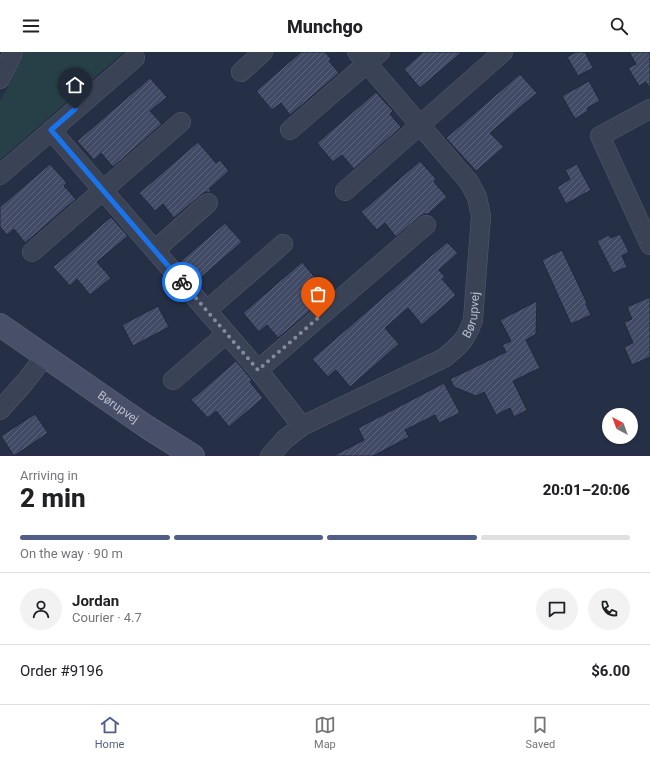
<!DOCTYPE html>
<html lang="en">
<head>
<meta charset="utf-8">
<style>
  :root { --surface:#fff; --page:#f2f2f2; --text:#202124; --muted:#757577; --line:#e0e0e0; --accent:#515e87 }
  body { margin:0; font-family:Roboto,sans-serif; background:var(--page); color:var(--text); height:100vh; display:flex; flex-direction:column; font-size:15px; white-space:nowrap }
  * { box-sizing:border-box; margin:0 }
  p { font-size:13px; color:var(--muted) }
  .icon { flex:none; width:22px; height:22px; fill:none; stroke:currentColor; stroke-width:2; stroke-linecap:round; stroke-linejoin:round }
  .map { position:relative; height:404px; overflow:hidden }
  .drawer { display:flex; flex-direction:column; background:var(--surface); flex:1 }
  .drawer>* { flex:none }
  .needle { width:26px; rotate:319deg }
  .fabs { position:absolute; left:602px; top:356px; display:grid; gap:8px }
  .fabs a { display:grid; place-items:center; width:36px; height:36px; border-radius:50%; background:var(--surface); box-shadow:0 1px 3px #0004; font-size:20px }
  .pin { position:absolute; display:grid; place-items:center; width:34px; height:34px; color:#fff; margin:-41px -17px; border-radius:50% 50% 50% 0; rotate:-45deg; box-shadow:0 0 4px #0007 }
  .pin .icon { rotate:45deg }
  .courier { position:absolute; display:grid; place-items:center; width:40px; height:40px; margin:-20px; border:3px solid #1a73e8; border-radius:50%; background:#fff; color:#222; box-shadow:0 1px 5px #0007 }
  .summary em { font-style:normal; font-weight:800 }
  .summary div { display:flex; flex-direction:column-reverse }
  .summary { display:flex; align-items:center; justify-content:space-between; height:68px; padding:0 20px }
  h1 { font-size:26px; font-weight:800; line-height:30px }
  .bar { display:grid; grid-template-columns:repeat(4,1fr); gap:6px 4px; align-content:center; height:48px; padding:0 20px }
  .bar i { height:5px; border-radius:3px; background:var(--line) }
  .bar .current { background:var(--accent) }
  .bar p { grid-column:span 4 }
  .line { display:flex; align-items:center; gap:10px; padding:0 20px; border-top:1px solid var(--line) }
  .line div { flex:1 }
  .round { display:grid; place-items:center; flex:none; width:42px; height:42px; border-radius:21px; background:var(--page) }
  header { display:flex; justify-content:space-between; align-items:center; height:52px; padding:0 20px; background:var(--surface); font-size:18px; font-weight:800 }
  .dock { display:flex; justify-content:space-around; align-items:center; height:56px; border-top:1px solid var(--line); background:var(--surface); font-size:11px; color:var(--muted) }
  .dock a { display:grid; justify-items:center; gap:2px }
  .dock .current { color:var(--accent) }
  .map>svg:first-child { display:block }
  .grass { fill:#273f47 }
  .building { fill:url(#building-hatch); stroke:#20283c }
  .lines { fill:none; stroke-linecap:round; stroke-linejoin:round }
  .street-casing { stroke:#555c6f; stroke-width:20 }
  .secondary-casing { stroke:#555c6f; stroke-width:24 }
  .street { stroke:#3a4255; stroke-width:19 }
  .secondary { stroke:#475068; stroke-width:22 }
  .done { stroke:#858b9e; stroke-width:4; stroke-dasharray:0 7.2 }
  .route { stroke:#1a73e8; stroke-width:5 }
  .labels { text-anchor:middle; stroke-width:3.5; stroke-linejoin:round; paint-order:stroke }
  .street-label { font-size:12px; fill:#b8bdce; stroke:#1e263b }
</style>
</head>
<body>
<header><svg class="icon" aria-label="menu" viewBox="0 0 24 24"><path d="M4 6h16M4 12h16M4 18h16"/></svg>Munchgo<svg class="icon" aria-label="search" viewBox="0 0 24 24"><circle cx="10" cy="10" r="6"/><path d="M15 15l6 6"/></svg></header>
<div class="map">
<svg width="650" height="404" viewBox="0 0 650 404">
  <defs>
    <pattern id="building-hatch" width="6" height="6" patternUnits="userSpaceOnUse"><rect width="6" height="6" fill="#424b66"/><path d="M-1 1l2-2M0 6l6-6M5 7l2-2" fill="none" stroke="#5b637b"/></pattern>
  </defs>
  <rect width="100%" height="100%" fill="#252f46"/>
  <!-- grass -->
  <path class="grass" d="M24,0H124L0,108V48L7,37Z"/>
  <!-- building -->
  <path class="building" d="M301,0H325L331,7L329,9L339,21L290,63L281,51L272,58L256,39Z
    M423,0H462L420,36L404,17Z
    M576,0H585L593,16L578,24L567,5Z
    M629,0H650V37L646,30L639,34L628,16L636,12Z
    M520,22L537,41L490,81L504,95L476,119L446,86Z
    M150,26L167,45L150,59L162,72L113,115L101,101L94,108L77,89Z
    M589,29L600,49L587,56L588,59L575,67L562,44Z
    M376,40L393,59L390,62L401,75L354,117L342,103L333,110L317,91Z
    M198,90L216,111L220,108L229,119L209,137L211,139L210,140H205L201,143L174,166L163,152L155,159L139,141Z
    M420,109L436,127L434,130L447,145L428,162H424L419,165L396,185L385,171L377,178L361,160Z
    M50,112L67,131L64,134L76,147L25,191L14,177L7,183L0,175V155Z
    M577,112L591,138L566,152L557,135L570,127L565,118Z
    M111,165L128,184L97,210L111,226L90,243L77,227L70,234L53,215Z
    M225,171L242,190L198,228L181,209Z
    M620,182L629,200L622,204L627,215L613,221L597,189L609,183L611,186Z
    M447,190L458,201L439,218L445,225L442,227L456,243L422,273L408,256L385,276L399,292L350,335L336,318L328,325L312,307Z
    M562,198L587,251L586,252L591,263L571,272L542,208Z
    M302,210L318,229L302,243L313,256L278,286L267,273L259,280L243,261Z
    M650,245V305L632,313L624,295L633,291L624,270L632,267L627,255Z
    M537,249L536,282L526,288L540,316L513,329L527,358L514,365L510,356L496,363L484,340L476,344L454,335L450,327L506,300L502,293L511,289L500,268Z
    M158,254L169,275L133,294L122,273Z
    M236,309L252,328L250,330L263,346L229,375L216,359L208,366L191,348Z
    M444,331L460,361L439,371L435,363L405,378L409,385L373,404H333L364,388L358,376Z
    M35,362L48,381L14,404L1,384Z"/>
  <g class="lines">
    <!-- street casing -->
    <g class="street-casing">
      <g id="street">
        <path d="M241,20L263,0"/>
        <path d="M0,27L6,15L13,0"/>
        <path d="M650,57L600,84L650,193"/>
        <path d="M51,78L258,318L302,374"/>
        <path d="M290,78L380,0"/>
        <path d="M0,123L135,6"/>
        <path d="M345,139L503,0"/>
        <path d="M155,198L208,151"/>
        <path d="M32,200L181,70"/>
        <path d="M207,258L283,192"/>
        <path d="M258,318L426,173"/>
        <path d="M173,328L226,282"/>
        <path d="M0,358L25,330L45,304"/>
        <path id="s1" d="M270,404L284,388L302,374L444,306C460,293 466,288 473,268L481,164L477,145L469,130L420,73L357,0"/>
      </g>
    </g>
    <!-- secondary casing -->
    <g class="secondary-casing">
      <g id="secondary">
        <path id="s2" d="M0,273L147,375L193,404"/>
      </g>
    </g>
    <!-- street -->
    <use href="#street" class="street"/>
    <!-- secondary -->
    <use href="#secondary" class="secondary"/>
  </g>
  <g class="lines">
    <!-- done -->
    <path class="done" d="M182,230L258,318L318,266"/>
    <!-- route -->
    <path class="route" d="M75,57L51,78L182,230"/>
  </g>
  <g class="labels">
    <!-- street labels -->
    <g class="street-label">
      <text dy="4" stroke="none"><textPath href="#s1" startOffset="255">Børupvej</textPath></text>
      <text dy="4" stroke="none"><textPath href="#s2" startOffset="144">Børupvej</textPath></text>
    </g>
  </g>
</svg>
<div class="fabs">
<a><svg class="needle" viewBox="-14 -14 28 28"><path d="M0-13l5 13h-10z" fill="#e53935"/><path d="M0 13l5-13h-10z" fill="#757577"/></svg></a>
</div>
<div class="pin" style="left:318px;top:266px;background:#ea580c"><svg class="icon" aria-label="bag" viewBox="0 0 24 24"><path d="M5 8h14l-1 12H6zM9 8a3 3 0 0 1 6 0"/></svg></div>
<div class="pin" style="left:75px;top:57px;background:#1f2937"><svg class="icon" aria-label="home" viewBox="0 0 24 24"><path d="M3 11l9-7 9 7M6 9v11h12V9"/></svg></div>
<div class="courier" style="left:182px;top:230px"><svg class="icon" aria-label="bike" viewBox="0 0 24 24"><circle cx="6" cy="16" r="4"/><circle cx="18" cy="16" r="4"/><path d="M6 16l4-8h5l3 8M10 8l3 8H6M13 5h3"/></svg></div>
</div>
<section class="drawer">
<div class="summary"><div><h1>2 min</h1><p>Arriving in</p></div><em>20:01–20:06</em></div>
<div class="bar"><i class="current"></i><i class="current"></i><i class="current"></i><i></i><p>On the way · 90 m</p></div>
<div class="line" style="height:72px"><a class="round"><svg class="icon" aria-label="person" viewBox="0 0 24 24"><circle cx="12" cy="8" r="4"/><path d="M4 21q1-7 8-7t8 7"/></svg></a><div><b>Jordan</b><p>Courier · 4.7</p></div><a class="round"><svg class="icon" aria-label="chat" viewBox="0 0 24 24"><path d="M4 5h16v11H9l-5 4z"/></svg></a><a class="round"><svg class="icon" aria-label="phone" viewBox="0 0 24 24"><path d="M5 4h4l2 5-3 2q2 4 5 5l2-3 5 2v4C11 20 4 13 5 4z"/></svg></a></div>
<div class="line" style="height:52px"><div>Order #9196</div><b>$6.00</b></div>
</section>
<nav class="dock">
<a class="current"><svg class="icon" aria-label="home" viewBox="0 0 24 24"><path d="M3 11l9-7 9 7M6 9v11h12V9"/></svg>Home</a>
<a><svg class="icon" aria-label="map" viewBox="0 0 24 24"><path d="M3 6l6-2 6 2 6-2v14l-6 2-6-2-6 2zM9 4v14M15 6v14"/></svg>Map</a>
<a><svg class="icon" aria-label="saved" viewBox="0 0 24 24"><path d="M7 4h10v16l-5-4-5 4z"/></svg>Saved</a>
</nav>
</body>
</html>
